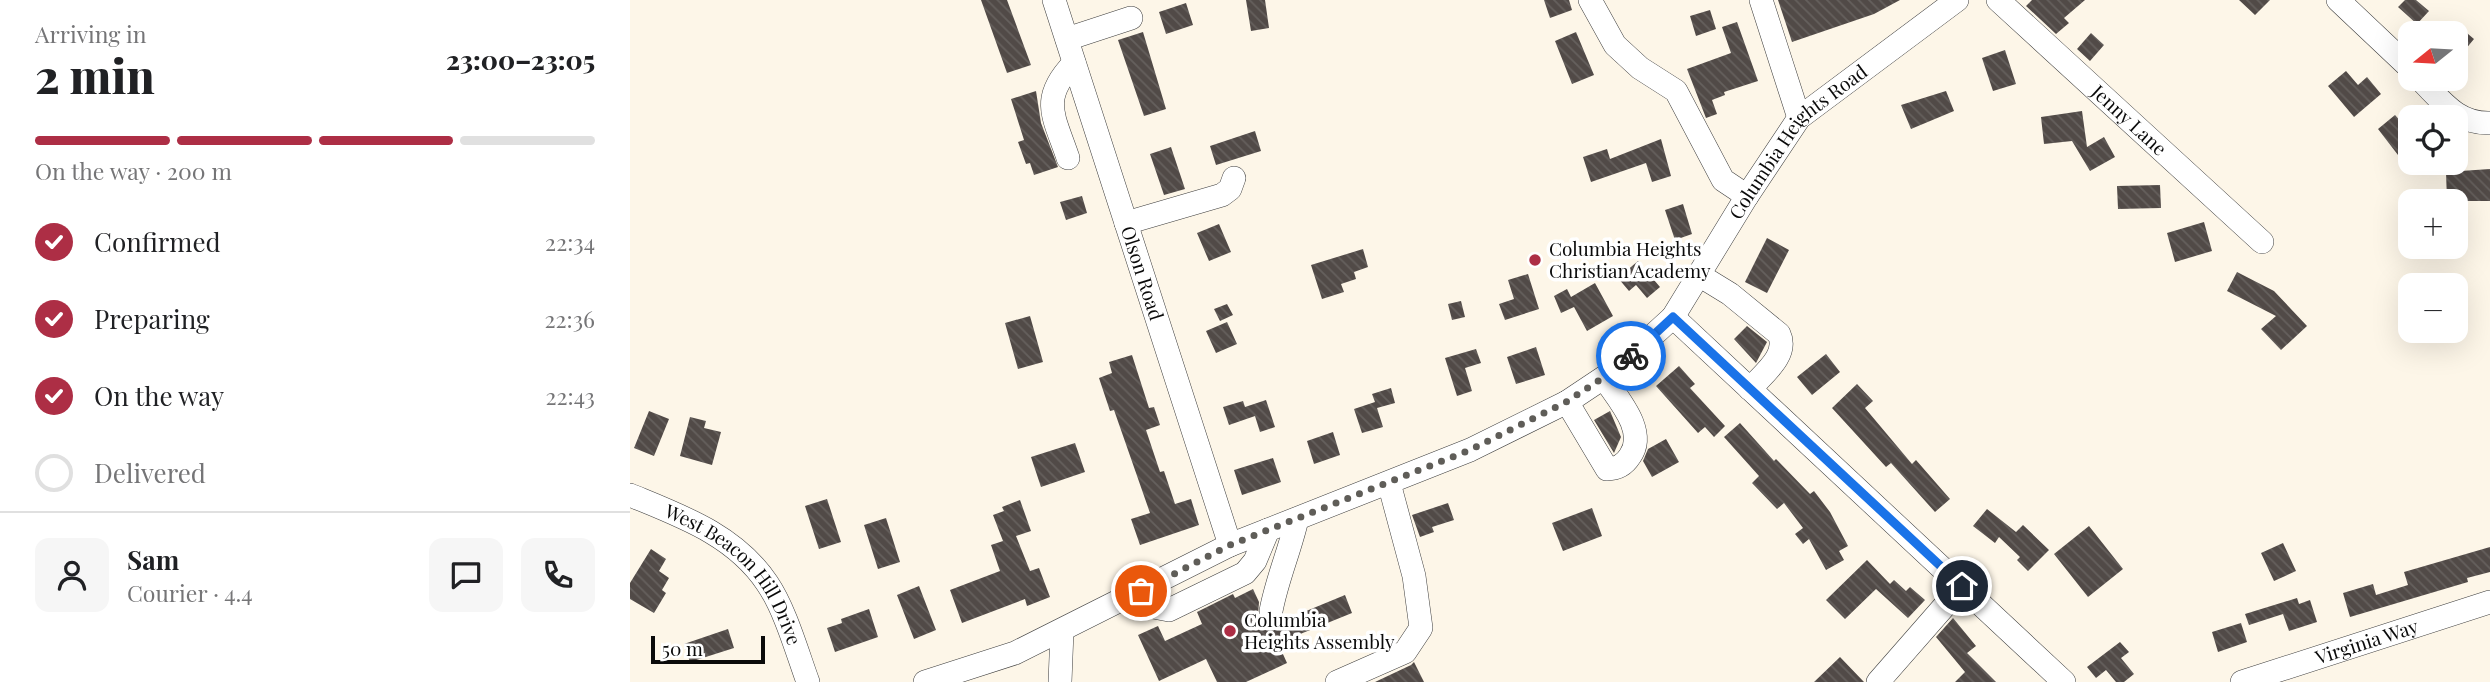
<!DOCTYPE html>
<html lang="en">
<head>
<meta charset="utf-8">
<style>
  :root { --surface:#fff; --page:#f6f6f6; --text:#202124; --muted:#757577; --line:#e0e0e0; --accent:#ad2e45 }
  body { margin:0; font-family:"Playfair Display",serif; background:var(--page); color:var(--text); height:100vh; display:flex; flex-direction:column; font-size:26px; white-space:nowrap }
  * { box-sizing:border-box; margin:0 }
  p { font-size:23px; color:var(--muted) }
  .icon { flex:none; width:38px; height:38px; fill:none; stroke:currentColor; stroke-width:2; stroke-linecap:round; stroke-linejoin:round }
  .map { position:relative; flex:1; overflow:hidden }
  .details { display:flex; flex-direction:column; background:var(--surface); width:630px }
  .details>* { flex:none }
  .needle { width:46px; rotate:252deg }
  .buttons { position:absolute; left:1768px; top:21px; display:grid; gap:14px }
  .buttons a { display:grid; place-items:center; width:70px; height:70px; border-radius:14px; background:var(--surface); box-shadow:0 7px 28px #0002; font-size:35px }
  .scale { position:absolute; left:21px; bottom:18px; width:114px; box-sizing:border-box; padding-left:7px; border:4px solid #0a0a0a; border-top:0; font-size:19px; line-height:24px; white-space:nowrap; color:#0a0a0a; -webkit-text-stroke:5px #fff; paint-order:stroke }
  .pin { position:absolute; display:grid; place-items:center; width:60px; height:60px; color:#fff; margin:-30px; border:4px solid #fff; border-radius:50%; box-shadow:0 2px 7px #0007 }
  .courier { position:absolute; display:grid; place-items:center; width:70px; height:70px; margin:-35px; border:5px solid #1a73e8; border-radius:50%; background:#fff; color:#222; box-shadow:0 2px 9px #0007 }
  .headline em { font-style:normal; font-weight:800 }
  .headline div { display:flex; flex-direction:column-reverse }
  .headline { display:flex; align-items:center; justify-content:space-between; height:119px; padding:0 35px }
  h1 { font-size:46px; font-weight:800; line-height:52px }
  .bar { display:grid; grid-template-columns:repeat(4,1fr); gap:10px 7px; align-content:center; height:84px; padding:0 35px }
  .bar i { height:9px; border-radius:5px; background:var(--line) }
  .bar .active { background:var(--accent) }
  .bar p { grid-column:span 4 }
  .line { display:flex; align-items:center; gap:18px; padding:0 35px; border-top:2px solid var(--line) }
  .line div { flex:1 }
  .round { display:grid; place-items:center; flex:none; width:74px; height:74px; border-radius:14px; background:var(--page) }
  ol { padding:0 35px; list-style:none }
  li { display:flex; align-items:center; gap:21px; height:77px }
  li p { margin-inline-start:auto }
  li .icon { padding:7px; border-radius:50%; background:var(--accent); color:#fff; stroke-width:4 }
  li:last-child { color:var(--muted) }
  li i { width:38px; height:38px; border:4px solid var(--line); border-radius:50% }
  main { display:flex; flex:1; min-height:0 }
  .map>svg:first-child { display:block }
  .building { fill:url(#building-back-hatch) }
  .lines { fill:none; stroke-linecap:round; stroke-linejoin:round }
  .minor-casing { stroke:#3d3d3d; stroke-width:24 }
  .minor { stroke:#fff; stroke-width:23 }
  .done { stroke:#5f5d58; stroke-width:7; stroke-dasharray:0 12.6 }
  .route { stroke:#1a73e8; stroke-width:9 }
  .poi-dot { fill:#ad2e45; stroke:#fff; stroke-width:2.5 }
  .labels { text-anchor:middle; stroke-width:7; stroke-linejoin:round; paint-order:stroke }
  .street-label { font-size:19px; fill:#0a0a0a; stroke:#fff }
  .poi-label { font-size:19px; fill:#0a0a0a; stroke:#fff; text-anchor:start }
</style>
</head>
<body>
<main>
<section class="details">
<div class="headline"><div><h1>2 min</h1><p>Arriving in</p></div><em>23:00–23:05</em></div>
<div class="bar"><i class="active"></i><i class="active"></i><i class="active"></i><i></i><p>On the way · 200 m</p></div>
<ol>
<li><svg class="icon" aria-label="check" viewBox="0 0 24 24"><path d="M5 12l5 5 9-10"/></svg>Confirmed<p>22:34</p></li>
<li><svg class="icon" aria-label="check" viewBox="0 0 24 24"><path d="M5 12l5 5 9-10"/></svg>Preparing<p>22:36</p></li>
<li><svg class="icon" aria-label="check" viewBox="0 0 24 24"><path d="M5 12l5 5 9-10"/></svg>On the way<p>22:43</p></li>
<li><i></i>Delivered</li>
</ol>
<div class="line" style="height:126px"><a class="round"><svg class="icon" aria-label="person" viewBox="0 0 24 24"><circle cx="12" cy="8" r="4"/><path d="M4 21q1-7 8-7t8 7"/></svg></a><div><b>Sam</b><p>Courier · 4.4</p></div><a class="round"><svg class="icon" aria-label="chat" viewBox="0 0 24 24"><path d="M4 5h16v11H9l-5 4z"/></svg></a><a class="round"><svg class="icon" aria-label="phone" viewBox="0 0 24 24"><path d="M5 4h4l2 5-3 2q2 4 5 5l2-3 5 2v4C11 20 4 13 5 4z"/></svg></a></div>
</section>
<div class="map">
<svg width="1860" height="682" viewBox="0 0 1860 682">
  <defs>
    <pattern id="building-back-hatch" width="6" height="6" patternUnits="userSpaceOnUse" patternTransform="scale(1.75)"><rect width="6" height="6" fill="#514a47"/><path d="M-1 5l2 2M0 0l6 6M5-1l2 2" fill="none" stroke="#65605d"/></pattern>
  </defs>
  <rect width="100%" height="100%" fill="#fdf6e8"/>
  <!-- building -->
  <path class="building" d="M351,0H377L401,65L377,73Z
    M616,0H635L639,28L621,31Z
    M914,0H939L942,10L920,18Z
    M1148,0H1270L1244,14L1162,42Z
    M1402,0H1455L1434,18L1439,23L1426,34L1396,6Z
    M1609,0H1640L1625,15Z
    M1775,0H1786L1799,11L1787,24L1768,7Z
    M556,3L563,25L536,34L529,12Z
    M1080,10L1086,29L1066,36L1060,16Z
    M1107,22L1128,81L1094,92L1095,95L1082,100L1087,114L1076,118L1057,69L1101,53L1092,27Z
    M1825,23L1844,39L1825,62Z
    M513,32L536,109L514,116L488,40Z
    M946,32L964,75L942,84L925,41Z
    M1461,33L1474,45L1460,61L1447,49Z
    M1375,50L1386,84L1363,91L1352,58Z
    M1716,71L1728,85L1737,77L1751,94L1724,117L1698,86Z
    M406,91L411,123L428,167L404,175L400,163L396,164L388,142L394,140L381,99Z
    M1316,91L1324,111L1281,129L1271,105Z
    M1452,111L1457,147L1474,137L1485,157L1460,171L1442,141L1414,144L1411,117Z
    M1765,115L1772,123L1780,117V145L1768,155L1748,129Z
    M625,131L631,151L586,165L580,146Z
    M1031,139L1041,176L1022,182L1016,163L961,182L953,157L977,149L980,159Z
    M541,147L555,189L534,195L520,154Z
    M1860,169V201H1817L1816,172Z
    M1530,185L1531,208L1488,209L1487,186Z
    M452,196L457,213L436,220L430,202Z
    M1053,204L1062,234L1045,240L1035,210Z
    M1574,222L1582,251L1545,262L1537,233Z
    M589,224L601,252L579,261L567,233Z
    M1137,238L1159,250L1137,293L1115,282Z
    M733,249L738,267L724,272L726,279L711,284L714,292L692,299L681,265Z
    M1008,261L1030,287L1017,298L1006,285L999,291L988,278Z
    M1607,272L1644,291L1677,326L1651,350L1631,329L1646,316L1597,291Z
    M898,274L909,309L875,320L869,304L884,299L878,280Z
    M965,283L983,316L957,331L944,307L931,313L924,296L937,289L941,297Z
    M831,301L835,317L822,320L818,304Z
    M597,304L603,315L590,321L584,309Z
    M400,316L413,362L388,369L375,323Z
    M597,322L607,344L586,353L576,331Z
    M1117,326L1137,342L1126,363L1104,339Z
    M906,347L915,375L886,384L877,357Z
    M846,349L851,363L835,368L842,391L827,396L815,358Z
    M1196,354L1210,372L1182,395L1167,377Z
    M502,355L519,408L524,407L530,425L516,430L530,472L534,471L545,504L561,499L569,525L510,545L501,519L520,513L484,410L480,411L469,378L482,373L479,362Z
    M1049,366L1065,384L1060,388L1095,426L1084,437L1075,427L1068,433L1026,386Z
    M1227,384L1243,401L1235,408L1282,464L1286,460L1320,499L1305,512L1261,463L1256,467L1202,408Z
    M761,388L765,403L747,408L753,427L732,433L724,409L745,402L742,394Z
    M636,400L645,427L630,432L625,416L599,425L593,407L613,401L615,407Z
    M19,411L39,419L24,456L4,448Z
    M980,411L991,437L984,453L964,420Z
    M60,417L76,421L74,428L91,432L82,465L50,456Z
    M1110,423L1144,461L1146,459L1180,494L1184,491L1200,512L1218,546L1209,551L1214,560L1196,570L1179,539L1173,544L1165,534L1173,528L1154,503L1147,509L1122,483L1129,476L1094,437Z
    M703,432L710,455L684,464L677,441Z
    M1036,439L1049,462L1022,477L1013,461L1018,449Z
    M445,443L455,472L411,487L401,457Z
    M643,458L651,482L612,495L604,470Z
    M197,499L211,542L189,549L175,506Z
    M390,500L401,531L386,536L400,571L409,568L420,597L397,606L395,599L332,623L320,590L370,571L361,545L373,541L363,515L374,511L372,507Z
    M818,503L824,520L802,527L804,532L790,537L782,515Z
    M962,508L972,536L933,551L922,523Z
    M1357,509L1386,532L1393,525L1419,550L1398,571L1387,560L1390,557L1369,537L1365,543L1343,526Z
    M256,518L270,562L248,569L234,525Z
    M1459,526L1493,569L1458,597L1424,554Z
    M1653,543L1666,571L1644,581L1631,553Z
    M1860,547V572L1837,578L1838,582L1720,617L1713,593L1743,584L1746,595L1778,585L1774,572Z
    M21,549L36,559L29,571L39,578L32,590L36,593L24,613L0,599V583Z
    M1237,560L1260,584L1264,580L1276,591L1280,587L1295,600L1278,618L1246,589L1215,619L1196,600Z
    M289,586L306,630L284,639L267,595Z
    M623,589L629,602L628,616L640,626L715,595L722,613L648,643L657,663L616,682H587L576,659L529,681L508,635L528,626L535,641L572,624L567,612L603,594L605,598Z
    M1667,598L1669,604L1680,600L1687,622L1659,631L1653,614L1619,625L1615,614Z
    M239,609L248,637L205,652L197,628L212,623L211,619Z
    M1323,618L1346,646L1337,653L1366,682H1325L1335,672L1306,637Z
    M1611,623L1617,642L1588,652L1582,632Z
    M98,629L104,648L60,662L54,644Z
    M1490,642L1499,652L1491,658L1504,674L1494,682H1486L1476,670L1466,678L1457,667Z
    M1210,657L1234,682H1184Z
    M784,662L794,682H745L781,665Z"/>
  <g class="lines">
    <!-- minor casing -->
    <g class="minor-casing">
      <g id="minor">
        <path id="s1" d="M424,0L600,545"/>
        <path d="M960,0L985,45L1010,68L1046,91L1093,180L1117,196"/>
        <path d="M1131,0L1169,118"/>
        <path id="s2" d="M1368,0L1632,242"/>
        <path d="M1708,0L1780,68"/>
        <path d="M437,39L501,18"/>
        <path d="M1790,79C1812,101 1827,124 1860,123"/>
        <path d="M438,158C424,116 409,99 444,63"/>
        <path d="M496,223L592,195L600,189L604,178"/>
        <path d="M1069,275L1100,294L1149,334C1159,355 1133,374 1120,389"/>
        <path d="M1043,317L1434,682"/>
        <path d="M937,402L977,469C987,469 995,464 1000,456C1018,431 987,398 974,378"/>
        <path id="s3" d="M0,495C51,516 105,535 137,583C155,609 167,652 178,682"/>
        <path d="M511,591L518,606L539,610L615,573L625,561L638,530"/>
        <path d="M641,611C647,579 660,550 667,519"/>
        <path id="s4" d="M295,682L385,653L600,545L840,450L937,402L985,370L1043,317L1117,196L1169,118L1327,0"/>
        <path d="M430,682L432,631"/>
        <path d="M707,682L775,652L791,628L784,576L759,483"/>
        <path d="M1248,682L1332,586"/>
        <path id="s5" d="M1612,682L1860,602"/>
      </g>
    </g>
    <!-- minor -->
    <use href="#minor" class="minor"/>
  </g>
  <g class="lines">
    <!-- done -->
    <path class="done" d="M511,591L600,545L840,450L936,402L985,370L1001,356"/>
    <!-- route -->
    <path class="route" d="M1001,356L1043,317L1332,586"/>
  </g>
  <!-- markers -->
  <g class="poi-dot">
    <circle cx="905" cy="260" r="7"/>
    <circle cx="600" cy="631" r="7"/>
  </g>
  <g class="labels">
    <!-- street labels -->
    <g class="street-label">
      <text dy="7" stroke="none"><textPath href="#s2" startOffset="178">Jenny Lane</textPath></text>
      <text dy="7" stroke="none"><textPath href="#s4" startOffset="1055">Columbia Heights Road</textPath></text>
      <text dy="7" stroke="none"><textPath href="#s1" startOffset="287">Olson Road</textPath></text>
      <text dy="7" stroke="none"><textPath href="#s3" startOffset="136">West Beacon Hill Drive</textPath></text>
      <text dy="7" stroke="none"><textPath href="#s5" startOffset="131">Virginia Way</textPath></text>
    </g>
    <!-- poi labels -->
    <g class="poi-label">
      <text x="919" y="256">Columbia Heights<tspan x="919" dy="22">Christian Academy</tspan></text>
      <text x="614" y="627">Columbia<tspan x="614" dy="22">Heights Assembly</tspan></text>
    </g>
  </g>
</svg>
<div class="buttons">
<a><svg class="needle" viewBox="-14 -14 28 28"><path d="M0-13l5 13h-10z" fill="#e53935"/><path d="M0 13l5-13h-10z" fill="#757577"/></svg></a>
<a><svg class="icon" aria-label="locate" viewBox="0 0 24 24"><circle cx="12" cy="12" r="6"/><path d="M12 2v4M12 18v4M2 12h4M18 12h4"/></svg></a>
<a>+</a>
<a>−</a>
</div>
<div class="scale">50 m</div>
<div class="pin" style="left:511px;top:591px;background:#ea580c"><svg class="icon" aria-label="bag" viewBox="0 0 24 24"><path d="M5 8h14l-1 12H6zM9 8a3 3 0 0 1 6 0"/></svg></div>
<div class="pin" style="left:1332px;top:586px;background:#1f2937"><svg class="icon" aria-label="home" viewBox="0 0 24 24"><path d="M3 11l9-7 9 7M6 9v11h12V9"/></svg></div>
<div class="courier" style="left:1001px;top:356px"><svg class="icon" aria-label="bike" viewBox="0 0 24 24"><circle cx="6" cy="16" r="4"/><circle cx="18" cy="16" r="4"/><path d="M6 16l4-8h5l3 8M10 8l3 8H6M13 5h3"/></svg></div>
</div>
</main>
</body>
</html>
